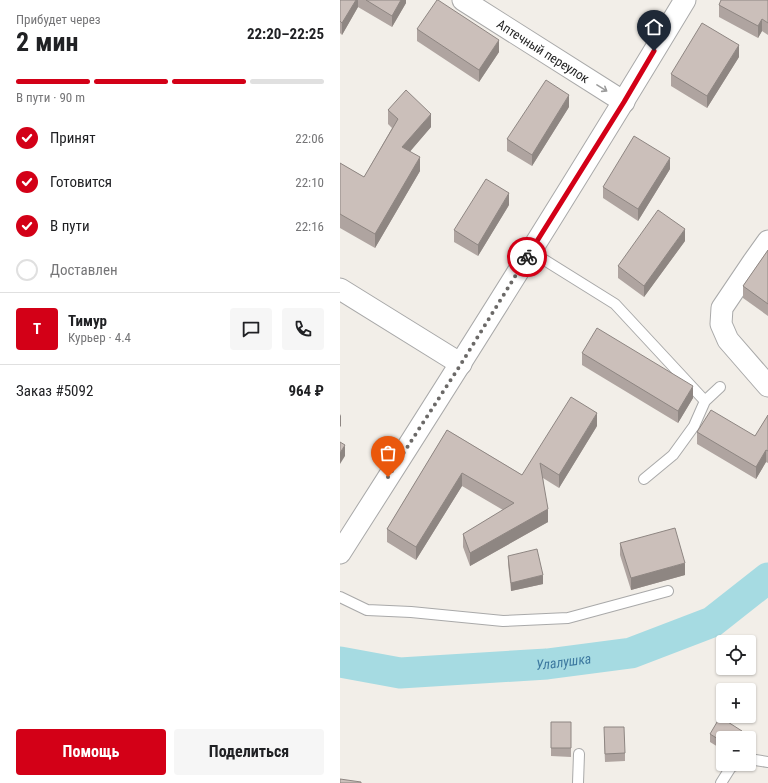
<!DOCTYPE html>
<html lang="ru">
<head>
<meta charset="utf-8">
<style>
  :root { --surface:#fff; --page:#f6f6f6; --text:#202124; --muted:#757577; --line:#e0e0e0; --accent:#d30017 }
  body { margin:0; font-family:"Roboto Condensed",sans-serif; background:var(--page); color:var(--text); height:100vh; display:flex; flex-direction:column; font-size:15px; white-space:nowrap }
  * { box-sizing:border-box; margin:0 }
  p { font-size:13px; color:var(--muted) }
  .icon { flex:none; width:22px; height:22px; fill:none; stroke:currentColor; stroke-width:2; stroke-linecap:round; stroke-linejoin:round }
  .map { position:relative; flex:1; overflow:hidden }
  .drawer { display:flex; flex-direction:column; background:var(--surface); width:340px }
  .drawer>* { flex:none }
  .tools { position:absolute; left:376px; top:635px; display:grid; gap:8px }
  .tools a { display:grid; place-items:center; width:40px; height:40px; border-radius:4px; background:var(--surface); box-shadow:0 1px 3px #0004; font-size:20px }
  .pin { position:absolute; display:grid; place-items:center; width:34px; height:34px; color:#fff; margin:-41px -17px; border-radius:50% 50% 50% 0; rotate:-45deg; box-shadow:0 0 4px #0007 }
  .pin .icon { rotate:45deg }
  .courier { position:absolute; display:grid; place-items:center; width:40px; height:40px; margin:-20px; border:3px solid #d30017; border-radius:50%; background:#fff; color:#222; box-shadow:0 1px 5px #0007 }
  .summary em { font-style:normal; font-weight:700 }
  .summary div { display:flex; flex-direction:column-reverse }
  .summary { display:flex; align-items:center; justify-content:space-between; height:68px; padding:0 16px }
  h1 { font-size:26px; font-weight:700; line-height:30px }
  .bar { display:grid; grid-template-columns:repeat(4,1fr); gap:6px 4px; align-content:center; height:48px; padding:0 16px }
  .bar i { height:5px; border-radius:3px; background:var(--line) }
  .bar .current { background:var(--accent) }
  .bar p { grid-column:span 4 }
  .line { display:flex; align-items:center; gap:10px; padding:0 16px; border-top:1px solid var(--line) }
  .line div { flex:1 }
  .round { display:grid; place-items:center; flex:none; width:42px; height:42px; border-radius:4px; background:var(--page) }
  ol { padding:0 16px; list-style:none }
  li { display:flex; align-items:center; gap:12px; height:44px }
  li p { margin-inline-start:auto }
  li .icon { padding:4px; border-radius:50%; background:var(--accent); color:#fff; stroke-width:4 }
  li:last-child { color:var(--muted) }
  li i { width:22px; height:22px; border:2px solid var(--line); border-radius:50% }
  .cta { display:flex; gap:8px; margin-top:auto; padding:8px 16px }
  .cta a { flex:1; height:46px; border-radius:4px; background:var(--accent); color:#fff; font-size:16px; font-weight:700; line-height:46px; text-align:center }
  .cta a+a { background:var(--page); color:var(--text) }
  main { display:flex; flex:1; min-height:0 }
  .map>svg:first-child { display:block }
  .lines { fill:none; stroke-linecap:round; stroke-linejoin:round }
  .river { stroke:#a6dbe2; stroke-width:31 }
  .service-casing { stroke:#a9a9a9; stroke-width:12 }
  .minor-casing { stroke:#a9a9a9; stroke-width:23 }
  .service { stroke:#fff; stroke-width:10 }
  .minor { stroke:#fff; stroke-width:21 }
  .wall { fill:#afa4a0 }
  .shaded-wall { fill:#8e8682 }
  .building { fill:#cbbfba; stroke:#8e8682 }
  .oneway { stroke:#9c9c9c }
  .done { stroke:#6b6967; stroke-width:4; stroke-dasharray:0 7.2 }
  .route { stroke:#d30017; stroke-width:5 }
  .labels { text-anchor:middle; stroke-width:3; stroke-linejoin:round; paint-order:stroke }
  .street-label { font-size:13px; fill:#222; stroke:#fff }
  .water-label { font-size:14px; font-style:italic; fill:#3e7aa0; stroke:#fff }
</style>
</head>
<body>
<main>
<section class="drawer">
<div class="summary"><div><h1>2 мин</h1><p>Прибудет через</p></div><em>22:20–22:25</em></div>
<div class="bar"><i class="current"></i><i class="current"></i><i class="current"></i><i></i><p>В пути · 90 m</p></div>
<ol>
<li><svg class="icon" aria-label="check" viewBox="0 0 24 24"><path d="M5 12l5 5 9-10"/></svg>Принят<p>22:06</p></li>
<li><svg class="icon" aria-label="check" viewBox="0 0 24 24"><path d="M5 12l5 5 9-10"/></svg>Готовится<p>22:10</p></li>
<li><svg class="icon" aria-label="check" viewBox="0 0 24 24"><path d="M5 12l5 5 9-10"/></svg>В пути<p>22:16</p></li>
<li><i></i>Доставлен</li>
</ol>
<div class="line" style="height:72px"><b class="round" style="background:var(--accent);color:#fff">Т</b><div><b>Тимур</b><p>Курьер · 4.4</p></div><a class="round"><svg class="icon" aria-label="chat" viewBox="0 0 24 24"><path d="M4 5h16v11H9l-5 4z"/></svg></a><a class="round"><svg class="icon" aria-label="phone" viewBox="0 0 24 24"><path d="M5 4h4l2 5-3 2q2 4 5 5l2-3 5 2v4C11 20 4 13 5 4z"/></svg></a></div>
<div class="line" style="height:52px"><div>Заказ #5092</div><b>964 ₽</b></div>
<div class="cta"><a>Помощь</a><a>Поделиться</a></div>
</section>
<div class="map">
<svg width="428" height="783" viewBox="0 0 428 783">
  <rect width="100%" height="100%" fill="#f2eee8"/>
  <g class="lines">
    <!-- river -->
    <path class="river" id="s1" d="M0,662L60,673L207,664L291,653L372,622L428,578"/>
    <!-- service casing -->
    <g class="service-casing">
      <path id="service" d="M190,251L275,304L365,401L354,426L333,455L304,479
        M365,401L380,387
        M0,597L27,610L71,612L163,621L228,618L328,591
        M409,759L428,762
        M238,783L239,754
        M381,783L391,767L398,764"/>
    </g>
    <!-- minor casing -->
    <g class="minor-casing">
      <g id="minor">
        <path id="s2" d="M123,0L284,102"/>
        <path d="M428,241L413,262L382,308L381,324L388,340L428,386"/>
        <path d="M0,289L121,364"/>
        <path d="M0,553C117,370 233,186 345,0"/>
      </g>
    </g>
    <!-- service -->
    <use href="#service" class="service"/>
    <!-- minor -->
    <use href="#minor" class="minor"/>
  </g>
  <!-- wall -->
  <path class="wall" d="M0,0H66V3L52,27L18,7L2,35L0,33Z
    M428,0V35L422,31L418,38L379,17V5Z
    M77,29L159,52L139,82L77,41Z
    M399,57L367,108L331,86V74Z
    M229,107L192,166L167,151V139Z
    M48,110L91,127L70,151L80,171L35,248L0,228V163L24,177L52,128L48,124Z
    M330,169L298,221L263,198V187Z
    M169,205L138,256L114,242V230Z
    M345,241L304,297L278,278V266Z
    M428,250V316L403,298V286Z
    M242,353L353,398L338,423L242,365Z
    M428,415V463L426,462L416,479L357,444V432L415,436Z
    M257,426L219,488L203,478L208,522L130,566L123,547V534L163,510L122,486L76,560L47,542V529L107,430L182,475Z
    M280,543L345,575L291,590L280,555Z
    M168,556L203,584L171,591L168,564Z
    M211,722H231V757L211,756Z
    M370,734L402,738H383V750L370,742Z
    M264,736L285,753V761L265,762Z"/>
  <!-- shaded-wall -->
  <path class="shaded-wall" d="M16,0H18V7L2,35V23Z
    M61,0H66V3L52,27V16Z
    M422,19V31L418,38V26Z
    M159,40V52L139,82V70Z
    M399,45V57L367,108V96Z
    M229,95V107L192,166V155Z
    M91,114V127L62,161V147Z
    M80,157V171L35,248V234Z
    M330,158V169L298,221V209Z
    M169,193V205L138,256V245Z
    M345,229V241L304,297V286Z
    M353,386V398L338,423V411Z
    M257,413V426L219,488V475Z
    M1,414V426L0,427V416Z
    M5,445V456L0,464V453Z
    M426,450V462L416,479V467Z
    M122,473V486L76,560V547Z
    M208,509V522L130,566V553Z
    M345,563V575L291,590V578Z
    M203,575V584L171,591V583Z
    M402,731V738H398Z"/>
  <!-- building -->
  <path class="building" d="M0,0H16L2,23L0,21Z
    M26,0H61L52,16Z
    M97,0H98L159,40L139,70L77,29Z
    M381,0H428V23L422,19L418,26L379,5Z
    M362,23L399,45L367,96L331,74Z
    M206,80L229,95L192,155L167,139Z
    M66,90L91,114L62,147L80,157L35,234L0,214V163L24,177L58,119L48,110Z
    M294,136L330,158L298,209L263,187Z
    M146,179L169,193L138,245L114,230Z
    M318,210L345,229L304,286L278,266Z
    M428,250V304L403,286Z
    M257,328L353,386L338,411L242,353Z
    M231,397L257,413L219,475L200,463L208,509L130,553L123,534L174,503L122,473L76,547L47,529L107,430L182,475Z
    M371,410L415,436L428,415V451L426,450L416,467L357,432Z
    M0,442L5,445L0,453Z
    M335,528L345,563L291,578L280,543Z
    M197,549L203,575L171,583L168,556Z
    M380,717L402,731L398,738H383V742L370,734Z
    M211,722H231V748H211Z
    M264,727H284L285,753L265,754Z
    M0,779L21,782V783H0Z"/>
  <!-- one-way arrows -->
  <defs><path id="oneway-shaft" d="M-6 0H5M1.5-3L5.5 0L1.5 3" fill="none" stroke-width="1.6" stroke-linecap="round" stroke-linejoin="round"/></defs>
  <use class="oneway" href="#oneway-shaft" transform="translate(262 88) rotate(32)"/>
  <g class="lines">
    <!-- done -->
    <path class="done" d="M48,477L121,364L187,257"/>
    <!-- route -->
    <path class="route" d="M187,257L284,102L314,51"/>
  </g>
  <g class="labels">
    <!-- street labels -->
    <g class="street-label">
      <text dy="5" stroke="none"><textPath href="#s2" startOffset="95">Аптечный переулок</textPath></text>
    </g>
    <!-- water labels -->
    <g class="water-label">
      <text dy="5" stroke="none"><textPath href="#s1" startOffset="225">Улалушка</textPath></text>
    </g>
  </g>
</svg>
<div class="tools">
<a><svg class="icon" aria-label="locate" viewBox="0 0 24 24"><circle cx="12" cy="12" r="6"/><path d="M12 2v4M12 18v4M2 12h4M18 12h4"/></svg></a>
<a>+</a>
<a>−</a>
</div>
<div class="pin" style="left:48px;top:477px;background:#ea580c"><svg class="icon" aria-label="bag" viewBox="0 0 24 24"><path d="M5 8h14l-1 12H6zM9 8a3 3 0 0 1 6 0"/></svg></div>
<div class="pin" style="left:314px;top:51px;background:#1f2937"><svg class="icon" aria-label="home" viewBox="0 0 24 24"><path d="M3 11l9-7 9 7M6 9v11h12V9"/></svg></div>
<div class="courier" style="left:187px;top:257px"><svg class="icon" aria-label="bike" viewBox="0 0 24 24"><circle cx="6" cy="16" r="4"/><circle cx="18" cy="16" r="4"/><path d="M6 16l4-8h5l3 8M10 8l3 8H6M13 5h3"/></svg></div>
</div>
</main>
</body>
</html>
